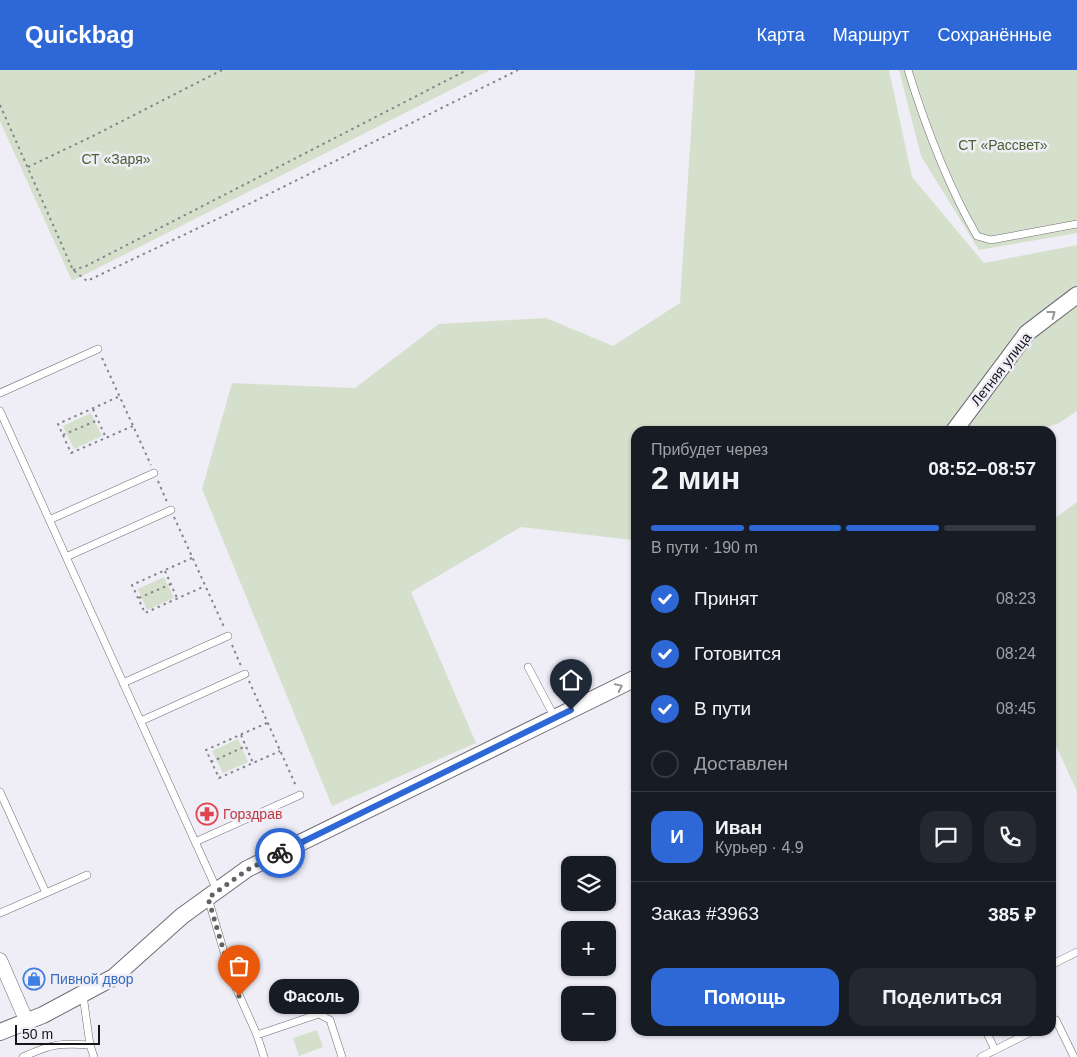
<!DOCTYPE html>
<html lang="ru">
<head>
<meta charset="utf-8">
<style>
  :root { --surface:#171b24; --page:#242831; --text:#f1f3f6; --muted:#9ea1a6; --line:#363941; --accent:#2e68d6 }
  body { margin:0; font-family:Arial,sans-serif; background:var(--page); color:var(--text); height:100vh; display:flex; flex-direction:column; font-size:19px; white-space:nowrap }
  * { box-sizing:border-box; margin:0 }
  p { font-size:16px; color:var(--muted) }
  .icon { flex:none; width:28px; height:28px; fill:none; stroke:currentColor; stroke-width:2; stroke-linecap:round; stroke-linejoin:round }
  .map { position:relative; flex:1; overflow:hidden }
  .side { position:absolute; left:631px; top:356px; width:425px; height:610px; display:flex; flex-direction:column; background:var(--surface); border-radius:15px; box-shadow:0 1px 4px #0004 }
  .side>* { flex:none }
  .controls { position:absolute; left:561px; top:786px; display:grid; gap:10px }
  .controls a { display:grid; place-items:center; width:55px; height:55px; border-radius:10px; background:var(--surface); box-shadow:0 1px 4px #0004; font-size:25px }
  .scale { position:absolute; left:15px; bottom:12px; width:85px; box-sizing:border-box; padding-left:5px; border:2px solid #161518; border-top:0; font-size:14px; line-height:18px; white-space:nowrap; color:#161518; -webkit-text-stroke:4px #efedf6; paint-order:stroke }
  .pin { position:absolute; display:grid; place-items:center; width:42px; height:42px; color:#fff; margin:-51px -21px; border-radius:50% 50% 50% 0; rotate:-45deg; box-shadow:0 0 5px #0007 }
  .pin .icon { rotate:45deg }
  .courier { position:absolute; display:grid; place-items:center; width:50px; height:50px; margin:-25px; border:4px solid #2e68d6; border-radius:50%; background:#fff; color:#222; box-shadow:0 1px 6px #0007 }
  .bubble { position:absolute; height:35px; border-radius:15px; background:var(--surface); box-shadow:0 1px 4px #0004; font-size:16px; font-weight:700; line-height:35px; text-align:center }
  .head em { font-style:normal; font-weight:700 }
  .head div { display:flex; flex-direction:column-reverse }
  .head { display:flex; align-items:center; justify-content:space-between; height:85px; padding:0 20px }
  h1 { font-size:32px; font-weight:700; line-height:38px }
  .bar { display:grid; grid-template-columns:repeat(4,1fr); gap:8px 5px; align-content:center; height:60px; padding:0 20px }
  .bar i { height:6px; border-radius:4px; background:var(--line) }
  .bar .active { background:var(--accent) }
  .bar p { grid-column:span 4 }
  .line { display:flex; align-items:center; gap:12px; padding:0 20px; border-top:1px solid var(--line) }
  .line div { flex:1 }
  .round { display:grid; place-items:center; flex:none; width:52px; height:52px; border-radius:15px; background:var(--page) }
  ol { padding:0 20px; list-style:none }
  li { display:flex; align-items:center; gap:15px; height:55px }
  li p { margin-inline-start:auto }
  li .icon { padding:5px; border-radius:50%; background:var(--accent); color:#fff; stroke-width:4 }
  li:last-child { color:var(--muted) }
  li i { width:28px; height:28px; border:2px solid var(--line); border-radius:50% }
  .action { display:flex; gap:10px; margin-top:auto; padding:10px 20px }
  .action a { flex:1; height:58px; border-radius:15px; background:var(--accent); color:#fff; font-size:20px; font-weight:700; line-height:58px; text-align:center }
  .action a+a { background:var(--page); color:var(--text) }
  header { display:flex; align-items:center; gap:30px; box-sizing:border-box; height:70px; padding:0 25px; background:var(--accent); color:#fff }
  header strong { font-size:24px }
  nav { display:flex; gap:28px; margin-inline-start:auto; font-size:18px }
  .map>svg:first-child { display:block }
  .green { fill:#d5e0cc }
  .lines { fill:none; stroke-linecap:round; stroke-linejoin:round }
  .service-casing { stroke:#6e6c74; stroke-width:8 }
  .minor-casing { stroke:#6e6c74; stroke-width:15 }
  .tertiary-casing { stroke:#6e6c74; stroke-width:18 }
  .path { stroke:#86858b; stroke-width:2; stroke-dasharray:2.5 4; stroke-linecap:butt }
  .service { stroke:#fff; stroke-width:7 }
  .minor { stroke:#fff; stroke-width:14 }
  .tertiary { stroke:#fff; stroke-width:16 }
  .oneway { stroke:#969697 }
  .done { stroke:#626166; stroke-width:5; stroke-dasharray:0 9 }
  .route { stroke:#2e68d6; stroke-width:6 }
  .labels { text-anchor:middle; stroke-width:5; stroke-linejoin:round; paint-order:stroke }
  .park-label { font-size:14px; fill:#486032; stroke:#efedf6 }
  .street-label { font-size:14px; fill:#161518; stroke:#efedf6 }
  .health-label { font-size:14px; fill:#be3a42; stroke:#efedf6; text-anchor:start }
  .shop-label { font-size:14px; fill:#366cbe; stroke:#efedf6; text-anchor:start }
</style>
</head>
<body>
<header>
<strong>Quickbag</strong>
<nav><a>Карта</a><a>Маршрут</a><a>Сохранённые</a></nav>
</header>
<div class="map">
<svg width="1077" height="987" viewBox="0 0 1077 987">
  <rect width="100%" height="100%" fill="#efedf6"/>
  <!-- green -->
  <path class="green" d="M0,0H490L72,211L0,51Z
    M695,0H889L912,107L984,193L1077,175V341L1059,353L1037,361H636V475L632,470L521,457L411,522L476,673L332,736L202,419L232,313L355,318L439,254L546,248L613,276L680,233Z
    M899,0H1077V163L979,180L921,86Z
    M91,343L102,366L74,379L63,356Z
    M1077,432V721L1051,665V451Z
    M164,507L174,528L147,540L138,519Z
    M238,669L248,692L223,703L212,681Z
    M317,960L323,977L299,986L293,968Z"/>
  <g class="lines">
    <!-- service casing -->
    <g class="service-casing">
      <path id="service" d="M908,0C926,58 947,114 977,166L991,170L1077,154
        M0,323L98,279
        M0,341L217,820
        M49,450L154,403
        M66,487L171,440
        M528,597L555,648
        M123,613L228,566
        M141,651L245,604
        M0,722L46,823L0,843
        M195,772L300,725
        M46,823L87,805
        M208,828L232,909L257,965L264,987
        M1051,895L1077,882
        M83,925L90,975L94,987
        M1051,953L1056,950L1074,987
        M257,965L319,944L330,950L342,987
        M995,980L1033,961
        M23,987C51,974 60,973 90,975
        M981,987L995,980L986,961"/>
    </g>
    <!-- minor casing -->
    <g class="minor-casing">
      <path id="minor" d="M0,890L27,952"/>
    </g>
    <!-- tertiary casing -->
    <g class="tertiary-casing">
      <path id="tertiary" d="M954,361L1027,263L1077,225
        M0,962L43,945L114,907L182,846L247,799L636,608"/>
    </g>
    <!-- path -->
    <path class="path" d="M0,35L73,200L87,211L255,131L518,0
      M28,97L93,66L222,0
      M73,200L86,196L467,0
      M102,288L151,395
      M118,327L58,354L71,383L133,356
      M93,339L106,368
      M63,365L98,350
      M158,411L167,432
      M174,447L224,557
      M192,488L132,515L145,543L205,516
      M165,501L177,528
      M139,528L171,514
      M232,575L241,596
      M249,611L296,716
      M267,653L206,680L219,708L280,681
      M241,665L253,693
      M211,692L246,676"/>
    <!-- service -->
    <use href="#service" class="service"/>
    <!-- minor -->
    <use href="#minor" class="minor"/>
    <!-- tertiary -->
    <use href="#tertiary" class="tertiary"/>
  </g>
  <!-- one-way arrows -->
  <defs><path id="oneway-chevron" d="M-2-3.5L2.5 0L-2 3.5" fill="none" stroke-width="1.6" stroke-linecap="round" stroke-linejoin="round" transform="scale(1.25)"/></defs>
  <g class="oneway">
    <use href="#oneway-chevron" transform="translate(1052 244) rotate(-37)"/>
    <use href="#oneway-chevron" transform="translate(619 617) rotate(-26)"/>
  </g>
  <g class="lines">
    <!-- done -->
    <path class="done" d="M239,926L232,909L208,828L247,800L280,783"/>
    <!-- route -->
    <path class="route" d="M280,783L571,640"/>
  </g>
  <!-- icons -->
  <defs>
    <g id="pharmacy-ring" transform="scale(1.125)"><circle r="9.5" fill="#efedf6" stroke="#e0444e" stroke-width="1.5"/><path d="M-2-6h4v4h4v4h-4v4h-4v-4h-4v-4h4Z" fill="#e0444e"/></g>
    <g id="shop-ring" transform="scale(1.125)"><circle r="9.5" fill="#efedf6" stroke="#3f7fe0" stroke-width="1.5"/><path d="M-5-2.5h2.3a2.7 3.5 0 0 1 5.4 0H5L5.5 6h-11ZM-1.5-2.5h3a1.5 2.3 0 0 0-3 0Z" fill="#3f7fe0"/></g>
  </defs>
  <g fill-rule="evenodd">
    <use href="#pharmacy-ring" x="207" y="744"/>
    <use href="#shop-ring" x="34" y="909"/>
  </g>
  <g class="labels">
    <!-- park labels -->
    <g class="park-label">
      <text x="1003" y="80">СТ «Рассвет»</text>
      <text x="116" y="94">СТ «Заря»</text>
    </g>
    <!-- street labels -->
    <g class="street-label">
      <text transform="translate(1001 299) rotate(-52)" y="5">Летняя улица</text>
    </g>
    <!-- health labels -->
    <g class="health-label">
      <text x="223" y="749">Горздрав</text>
    </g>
    <!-- shop labels -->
    <g class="shop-label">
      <text x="50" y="914">Пивной двор</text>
    </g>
  </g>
</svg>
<div class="controls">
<a><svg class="icon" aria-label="layers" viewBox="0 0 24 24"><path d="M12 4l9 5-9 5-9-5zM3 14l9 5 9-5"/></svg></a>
<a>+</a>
<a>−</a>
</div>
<div class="scale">50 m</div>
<div class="pin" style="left:239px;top:926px;background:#ea580c"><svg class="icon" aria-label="bag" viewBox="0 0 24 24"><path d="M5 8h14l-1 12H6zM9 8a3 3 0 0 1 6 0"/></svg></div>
<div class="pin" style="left:571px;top:640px;background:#1f2937"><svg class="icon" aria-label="home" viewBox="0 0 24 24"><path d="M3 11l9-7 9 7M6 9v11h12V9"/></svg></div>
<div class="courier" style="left:280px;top:783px"><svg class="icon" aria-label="bike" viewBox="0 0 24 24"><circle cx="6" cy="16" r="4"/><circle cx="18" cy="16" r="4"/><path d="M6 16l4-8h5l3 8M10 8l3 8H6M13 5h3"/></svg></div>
<div class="bubble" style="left:269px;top:909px;width:90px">Фасоль</div>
<section class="side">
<div class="head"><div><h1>2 мин</h1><p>Прибудет через</p></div><em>08:52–08:57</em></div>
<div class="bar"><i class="active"></i><i class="active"></i><i class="active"></i><i></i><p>В пути · 190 m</p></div>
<ol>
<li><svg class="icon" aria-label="check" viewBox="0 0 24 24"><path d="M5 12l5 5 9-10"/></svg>Принят<p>08:23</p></li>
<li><svg class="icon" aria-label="check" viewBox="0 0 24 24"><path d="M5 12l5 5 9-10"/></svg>Готовится<p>08:24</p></li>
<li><svg class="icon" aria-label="check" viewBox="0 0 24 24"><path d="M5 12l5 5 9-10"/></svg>В пути<p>08:45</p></li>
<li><i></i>Доставлен</li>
</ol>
<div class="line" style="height:90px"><b class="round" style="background:var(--accent);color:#fff">И</b><div><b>Иван</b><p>Курьер · 4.9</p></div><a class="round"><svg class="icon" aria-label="chat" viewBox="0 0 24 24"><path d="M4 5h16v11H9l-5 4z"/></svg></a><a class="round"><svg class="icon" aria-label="phone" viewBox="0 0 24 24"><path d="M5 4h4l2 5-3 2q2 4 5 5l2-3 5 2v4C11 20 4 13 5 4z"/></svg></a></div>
<div class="line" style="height:65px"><div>Заказ #3963</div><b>385 ₽</b></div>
<div class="action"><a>Помощь</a><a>Поделиться</a></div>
</section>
</div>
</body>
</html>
